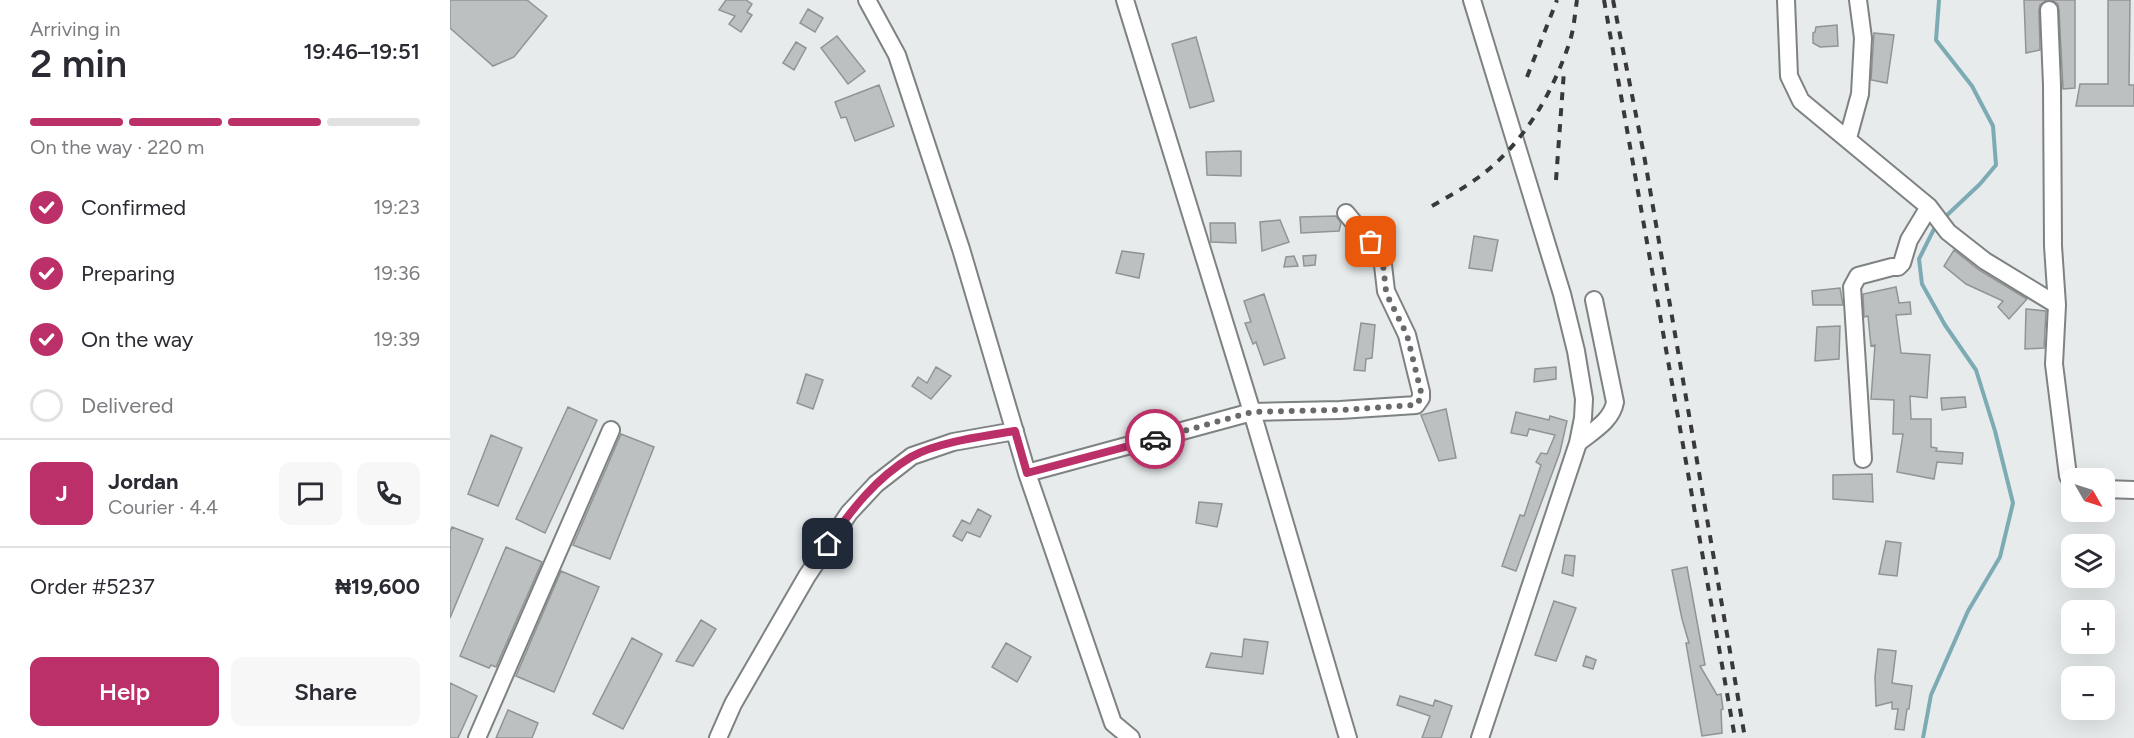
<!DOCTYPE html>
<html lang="en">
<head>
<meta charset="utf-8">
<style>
  :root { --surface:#fff; --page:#f7f7f7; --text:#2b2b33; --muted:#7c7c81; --line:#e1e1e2; --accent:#bb3068 }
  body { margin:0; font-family:Figtree,sans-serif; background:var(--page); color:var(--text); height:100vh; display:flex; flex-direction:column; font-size:22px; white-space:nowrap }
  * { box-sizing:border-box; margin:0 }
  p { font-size:20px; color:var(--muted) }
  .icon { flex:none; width:33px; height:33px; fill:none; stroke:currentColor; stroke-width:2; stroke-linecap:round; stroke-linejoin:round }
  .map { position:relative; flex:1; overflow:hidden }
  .sheet { display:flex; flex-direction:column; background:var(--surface); width:450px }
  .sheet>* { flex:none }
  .needle { width:39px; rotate:129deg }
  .tools { position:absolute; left:1611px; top:468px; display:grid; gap:12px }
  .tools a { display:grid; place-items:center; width:54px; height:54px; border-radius:12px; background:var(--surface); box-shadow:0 6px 24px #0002; font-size:30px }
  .pin { position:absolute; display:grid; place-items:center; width:51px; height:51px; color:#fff; margin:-26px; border-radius:12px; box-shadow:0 3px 9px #0006 }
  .courier { position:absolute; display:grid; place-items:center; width:60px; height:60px; margin:-30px; border:4px solid #bb3068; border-radius:50%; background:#fff; color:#222; box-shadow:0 2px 8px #0007 }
  .head em { font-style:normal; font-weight:600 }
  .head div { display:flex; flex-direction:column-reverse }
  .head { display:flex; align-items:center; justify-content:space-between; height:102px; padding:0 30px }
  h1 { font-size:39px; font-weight:600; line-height:45px }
  .bar { display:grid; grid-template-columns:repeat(4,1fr); gap:9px 6px; align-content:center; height:72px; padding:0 30px }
  .bar i { height:8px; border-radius:4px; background:var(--line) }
  .bar .current { background:var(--accent) }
  .bar p { grid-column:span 4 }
  .line { display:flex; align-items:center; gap:15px; padding:0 30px; border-top:2px solid var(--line) }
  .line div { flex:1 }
  .round { display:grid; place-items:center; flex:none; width:63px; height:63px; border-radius:12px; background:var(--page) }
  ol { padding:0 30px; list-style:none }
  li { display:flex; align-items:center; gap:18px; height:66px }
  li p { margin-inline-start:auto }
  li .icon { padding:6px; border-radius:50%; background:var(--accent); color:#fff; stroke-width:4 }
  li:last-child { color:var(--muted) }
  li i { width:33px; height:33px; border:3px solid var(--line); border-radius:50% }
  .cta { display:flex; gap:12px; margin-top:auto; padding:12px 30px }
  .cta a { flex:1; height:69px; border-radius:12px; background:var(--accent); color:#fff; font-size:24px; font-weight:600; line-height:69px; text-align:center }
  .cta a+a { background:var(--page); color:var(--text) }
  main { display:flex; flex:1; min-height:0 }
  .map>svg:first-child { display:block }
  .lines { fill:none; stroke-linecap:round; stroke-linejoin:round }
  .stream { stroke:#7dabb4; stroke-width:4 }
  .building { fill:#bcc0c0; stroke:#919495; stroke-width:1.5 }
  .minor-casing { stroke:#7e8283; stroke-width:20 }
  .minor { stroke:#fff; stroke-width:16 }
  .rail { stroke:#38393a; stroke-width:4; stroke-dasharray:8 8; stroke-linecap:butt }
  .done { stroke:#686a6b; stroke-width:6; stroke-dasharray:0 10.8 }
  .route { stroke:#bb3068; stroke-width:8 }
</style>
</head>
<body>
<main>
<section class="sheet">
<div class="head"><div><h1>2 min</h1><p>Arriving in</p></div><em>19:46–19:51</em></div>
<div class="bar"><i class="current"></i><i class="current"></i><i class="current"></i><i></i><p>On the way · 220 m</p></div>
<ol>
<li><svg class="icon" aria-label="check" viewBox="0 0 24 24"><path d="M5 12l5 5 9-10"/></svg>Confirmed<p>19:23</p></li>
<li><svg class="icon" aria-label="check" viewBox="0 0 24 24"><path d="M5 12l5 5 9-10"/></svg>Preparing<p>19:36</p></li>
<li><svg class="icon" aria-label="check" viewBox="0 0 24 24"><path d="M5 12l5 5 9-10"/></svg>On the way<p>19:39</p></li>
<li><i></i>Delivered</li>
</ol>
<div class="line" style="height:108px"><b class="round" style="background:var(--accent);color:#fff">J</b><div><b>Jordan</b><p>Courier · 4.4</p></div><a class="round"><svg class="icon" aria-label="chat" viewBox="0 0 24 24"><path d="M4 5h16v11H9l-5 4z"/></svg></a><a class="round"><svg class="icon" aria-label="phone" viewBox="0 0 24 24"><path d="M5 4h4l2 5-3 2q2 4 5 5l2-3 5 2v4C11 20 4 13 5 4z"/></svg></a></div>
<div class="line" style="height:78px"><div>Order #5237</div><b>₦19,600</b></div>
<div class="cta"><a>Help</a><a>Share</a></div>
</section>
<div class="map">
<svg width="1684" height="738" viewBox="0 0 1684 738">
  <rect width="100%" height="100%" fill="#e7ebec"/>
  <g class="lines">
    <!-- stream -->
    <path class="stream" d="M1489,0L1486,40L1522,86L1543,126L1546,165L1530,184L1494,218
      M1473,738L1481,695L1518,611L1550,557L1563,503L1545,431L1526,370L1495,325L1472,284L1469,259L1486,225"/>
  </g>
  <!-- building -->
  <path class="building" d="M0,0H77L97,16L64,57L43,66L0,28Z
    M276,0H296L302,4L297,12L302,15L291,32L279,24L285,16L269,10Z
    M1574,0H1597L1590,5L1589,10L1590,50L1576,53Z
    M1601,0H1625V88L1613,89L1609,10L1608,4Z
    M1658,0H1680L1679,85H1684V106H1626L1630,84H1658Z
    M358,9L373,18L365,32L350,23Z
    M1387,25L1388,46L1370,47L1363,43V33L1365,32L1366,27Z
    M1424,33L1444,35L1437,83L1421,80Z
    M387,36L415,71L398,84L371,48Z
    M746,37L764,101L740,108L722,44Z
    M346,42L356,48L344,70L333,63Z
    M429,85L444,126L405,141L396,117L391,118L385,102Z
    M791,151V176L757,175L756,152Z
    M886,216L891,223L889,231L851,233L850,217Z
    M830,220L839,242L812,251L810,222Z
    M760,223H785L786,243L761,242Z
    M1024,236L1048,240L1042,271L1019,268Z
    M1504,250L1529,270L1577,299L1559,319L1548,307L1553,301L1516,284L1494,266Z
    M672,251L694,254L689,278L666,273Z
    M866,255L865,265L854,266L853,256Z
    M844,256L848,266L834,267L836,257Z
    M1446,287L1449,303L1460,302L1461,314L1446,315L1451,353L1480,355L1477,398L1460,396L1461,419H1481V447L1487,448L1486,451L1513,453L1512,464L1487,462L1484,479L1447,472L1453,434H1443L1444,400L1421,399L1425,345L1421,346L1418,316L1414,317L1413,294Z
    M1390,288L1393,305H1363L1362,291Z
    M814,294L835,358L814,365L806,342L803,344L795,323L801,322L794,301Z
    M1576,309L1596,311L1594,348L1575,349Z
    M911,323L925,325L922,358L916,359L915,371L904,370Z
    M1390,326L1389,359L1365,361L1367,327Z
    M486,367L501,376L481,399L462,386L468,377L477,383Z
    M1106,367V379L1084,382L1085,369Z
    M356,374L373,380L363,409L347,403Z
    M1515,397L1516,407L1492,410L1491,398Z
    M118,407L147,420L95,533L66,519Z
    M996,409L1006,458L989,461L971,415Z
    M1066,412L1099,420L1100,416L1117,421L1110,452L1066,571L1052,566L1070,515L1074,516L1091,465L1086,462L1091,453L1097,454L1105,435L1079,429L1077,436L1061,433Z
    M171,434L204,447L160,559L123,545Z
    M41,435L72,448L48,506L18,494Z
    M1422,474L1423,502L1383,499V475Z
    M749,502L772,504L767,527L746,523Z
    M528,509L541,516L530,537L517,532L512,541L503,536L512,520L520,524Z
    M2,527L33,539L0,618V532Z
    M1436,541L1451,543L1447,576L1429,574Z
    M56,547L92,562L46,667L41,665L39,668L10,656Z
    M1115,555L1125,556L1123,576L1112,573Z
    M1237,567L1255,665L1250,666L1267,695L1271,694L1273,709L1271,710L1272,733L1252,736L1236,643H1239L1232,619L1222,570Z
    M111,571L149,587L104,692L66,676Z
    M1104,601L1126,608L1106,661L1085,655Z
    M251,620L266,629L243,666L226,661Z
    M182,638L212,654L173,729L143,714Z
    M794,639L818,642L813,674L756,667L761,653L792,657Z
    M556,643L581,657L567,682L542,667Z
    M1428,649L1446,651L1442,683L1462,686L1459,709H1457L1454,730L1445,729L1448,709H1442V702L1426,706L1425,677Z
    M1136,656L1146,660L1143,669L1133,666Z
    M0,683L27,696L8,738H0Z
    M950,696L983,706L985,700L1002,706L991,738H972L980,716L947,705Z
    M58,710L88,723L82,738H46Z"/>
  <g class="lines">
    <!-- minor casing -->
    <g class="minor-casing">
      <path id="minor" d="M417,0L447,55L511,249L577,473L663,723L681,738
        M675,0L802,412L898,738
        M1022,0L1112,294L1126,351L1134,399L1133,418L1128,443L1030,738
        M1336,0L1339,76L1351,101L1479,207L1498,232L1535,261L1607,305
        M1599,10L1602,85L1603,246L1607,305L1604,364L1618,476L1622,482
        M1398,138L1410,94L1413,38L1408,0
        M1128,443C1141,432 1162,421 1165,402L1144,300
        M1413,459L1402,287L1408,276L1442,267H1448L1452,263L1459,240L1479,207
        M577,473L802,412L890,410L966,405L971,398V392L957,335L936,291L933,265L927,251L896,213
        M1654,489L1684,490
        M27,738L161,430
        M268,738L283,704L357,576L399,513L426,484L462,456L503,442L565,431"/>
    </g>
    <!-- minor -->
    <use href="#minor" class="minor"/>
    <!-- rail -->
    <path class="rail" d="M1154,0L1285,738
      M1163,0L1194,155L1295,738
      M1077,77L1107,0
      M1106,180L1114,71
      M982,206C1005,193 1028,180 1047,162C1082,129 1105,86 1120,41C1124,28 1125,13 1127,0"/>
  </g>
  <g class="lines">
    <!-- done -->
    <path class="done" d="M705,439L802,412L890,410L966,405L971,398V392L957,335L939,299L936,291L933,264L927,251L921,242"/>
    <!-- route -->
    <path class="route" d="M378,544C401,510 426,478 461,457C487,442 535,436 565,431L577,473L705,439"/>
  </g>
</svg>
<div class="tools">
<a><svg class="needle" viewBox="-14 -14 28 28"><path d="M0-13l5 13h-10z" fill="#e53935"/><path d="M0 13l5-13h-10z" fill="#7c7c81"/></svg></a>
<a><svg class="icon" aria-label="layers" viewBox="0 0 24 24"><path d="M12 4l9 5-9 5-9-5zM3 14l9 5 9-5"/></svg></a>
<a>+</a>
<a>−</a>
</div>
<div class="pin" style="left:921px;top:242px;background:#ea580c"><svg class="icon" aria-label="bag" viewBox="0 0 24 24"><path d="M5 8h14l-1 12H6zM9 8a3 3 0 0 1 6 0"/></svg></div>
<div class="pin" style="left:378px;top:544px;background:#1f2937"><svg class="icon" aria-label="home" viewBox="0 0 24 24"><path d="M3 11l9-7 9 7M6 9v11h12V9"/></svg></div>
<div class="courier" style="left:705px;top:439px"><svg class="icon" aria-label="car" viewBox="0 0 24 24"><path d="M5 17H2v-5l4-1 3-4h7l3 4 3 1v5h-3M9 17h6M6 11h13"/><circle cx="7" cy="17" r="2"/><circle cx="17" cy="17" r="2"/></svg></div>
</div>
</main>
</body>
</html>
